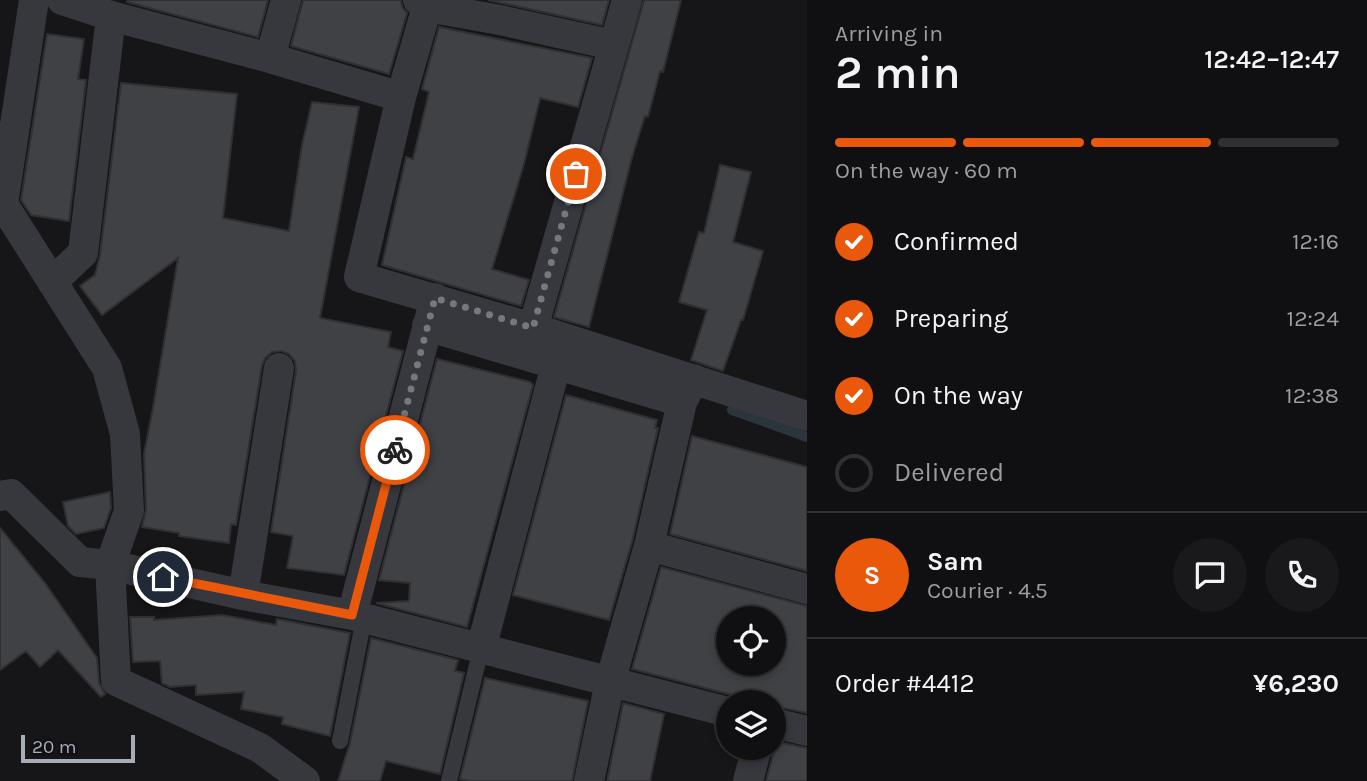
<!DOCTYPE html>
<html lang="en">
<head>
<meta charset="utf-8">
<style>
  :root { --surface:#101012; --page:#19191b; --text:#f1f3f6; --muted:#9c9d9f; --line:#303032; --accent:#ea580c }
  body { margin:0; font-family:Karla,sans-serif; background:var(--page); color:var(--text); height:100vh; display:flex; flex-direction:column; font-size:26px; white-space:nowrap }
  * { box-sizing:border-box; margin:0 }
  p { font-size:23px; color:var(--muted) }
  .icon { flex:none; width:38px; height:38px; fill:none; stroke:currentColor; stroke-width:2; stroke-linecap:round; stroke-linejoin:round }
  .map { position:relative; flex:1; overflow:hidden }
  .drawer { display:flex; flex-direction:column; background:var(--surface); width:560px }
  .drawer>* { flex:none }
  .buttons { position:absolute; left:716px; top:606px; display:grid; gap:14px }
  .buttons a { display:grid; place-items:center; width:70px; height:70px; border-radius:50%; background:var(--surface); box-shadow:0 4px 10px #0003,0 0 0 2px var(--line); font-size:35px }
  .scale { position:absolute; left:21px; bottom:18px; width:114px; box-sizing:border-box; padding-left:7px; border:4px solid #a7acb8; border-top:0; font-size:19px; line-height:24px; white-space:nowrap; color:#a7acb8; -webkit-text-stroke:5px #111113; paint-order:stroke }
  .pin { position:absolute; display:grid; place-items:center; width:60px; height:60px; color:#fff; margin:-30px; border:4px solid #fff; border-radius:50%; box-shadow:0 2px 7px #0007 }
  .courier { position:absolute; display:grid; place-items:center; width:70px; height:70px; margin:-35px; border:5px solid #ea580c; border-radius:50%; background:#fff; color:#222; box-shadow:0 2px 9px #0007 }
  .overview em { font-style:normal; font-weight:600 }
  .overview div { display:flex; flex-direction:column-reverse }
  .overview { display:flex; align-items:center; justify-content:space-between; height:119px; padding:0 28px }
  h1 { font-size:46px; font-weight:600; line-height:52px }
  .bar { display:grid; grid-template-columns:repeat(4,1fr); gap:10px 7px; align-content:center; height:84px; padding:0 28px }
  .bar i { height:9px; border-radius:5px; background:var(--line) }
  .bar .selected { background:var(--accent) }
  .bar p { grid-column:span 4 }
  .line { display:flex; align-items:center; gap:18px; padding:0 28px; border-top:2px solid var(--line) }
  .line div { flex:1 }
  .round { display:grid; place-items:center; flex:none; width:74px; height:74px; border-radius:37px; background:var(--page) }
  ol { padding:0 28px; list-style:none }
  li { display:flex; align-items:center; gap:21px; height:77px }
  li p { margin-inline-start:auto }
  li .icon { padding:7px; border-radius:50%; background:var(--accent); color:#fff; stroke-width:4 }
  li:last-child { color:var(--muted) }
  li i { width:38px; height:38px; border:4px solid var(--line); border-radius:50% }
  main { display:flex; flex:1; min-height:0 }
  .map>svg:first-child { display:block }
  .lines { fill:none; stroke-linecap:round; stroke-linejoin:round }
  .stream { stroke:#2b353c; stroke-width:10 }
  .building { fill:#404145; stroke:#303034; stroke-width:2; fill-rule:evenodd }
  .lane { stroke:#37383d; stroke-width:16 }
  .street { stroke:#37383d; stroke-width:30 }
  .done { stroke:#747880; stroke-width:7; stroke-dasharray:0 12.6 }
  .route { stroke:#ea580c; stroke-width:9 }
</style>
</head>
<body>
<main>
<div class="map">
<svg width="807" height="781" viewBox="0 0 807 781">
  <rect width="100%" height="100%" fill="#161618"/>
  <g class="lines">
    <!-- stream -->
    <path class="stream" d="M732,410L807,437"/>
  </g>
  <!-- building -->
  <path class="building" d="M128,0H268L258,37L127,2Z
    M303,0H401L402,7L407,13L389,74L291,46Z
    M488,0H609L602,25Z
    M644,0H681L663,72L660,71L648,117L645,116L632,157L589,327L554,317Z
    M439,27L592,58L578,107L540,98L524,164L492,269L529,280L521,306L382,265L406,157L413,159L429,92L422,89Z
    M47,34L84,39L78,79L86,80L69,221L31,215L21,200Z
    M121,83L237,94L223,218L289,231L302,145L312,102L359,107L320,318L391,332L388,347L403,351L344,575L287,568L293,536L271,532L296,371L295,361L289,354L282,351L272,352L265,358L262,365L236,525L231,524L229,543L179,536V533L142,527L146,510L144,454L153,408L178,258L102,315L80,286L95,275L100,255Z
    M720,165L751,172L733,242L763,251L743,320H741L723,371L691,360L707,310L679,302L699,232L704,233Z
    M437,359L530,382L533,385L467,627L376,603L409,601L410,583L379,580Z
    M566,395L657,420L655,428H658L632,542L609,620L513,595Z
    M692,436L807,467V571L670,534Z
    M110,492L111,508L104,528L76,534L68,526L63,502Z
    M0,528L45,583L97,658L99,683L105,694L101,697L58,650L40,667L26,651L0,670Z
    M661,567L807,606V713L774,706V702H742L732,695L632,669ZM728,618H774V663H728Z
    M222,615L276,625L277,619L350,633L330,736L282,724L283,717L241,709L244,692L196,695V685L170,687L162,683L160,661L133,662L130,617H154V620Z
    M371,638L458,660L455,671L464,673L440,774L386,761L380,781H338L350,743Z
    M485,678L588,701L572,781H470L460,779Z
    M623,703L664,714L650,781H607Z
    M774,741L807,748V781H766L774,751Z"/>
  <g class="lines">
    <!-- lane -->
    <path class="lane" d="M340,741L364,618
      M449,781L481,649"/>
    <!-- street -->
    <path class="street" d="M34,0L3,204L107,368L125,434L129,511L110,565L116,681L260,748L305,781
      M62,0L111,16L270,58L401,97
      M418,0L427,7L500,20L613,45
      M427,7L401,97L359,277L533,328L807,416
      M270,58L286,0
      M52,282L83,253L111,16
      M427,326L682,402
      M533,328L627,0
      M0,496L11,494L80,562L110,565L243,595L352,615L728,712
      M649,546L807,589
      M243,595L279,368
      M352,615L435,298
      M481,649L556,365
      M774,723L807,731
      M589,781L610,682L649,546L682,402L694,379
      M748,781L757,747"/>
  </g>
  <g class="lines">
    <!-- done -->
    <path class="done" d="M395,450L435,298L533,328L576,174"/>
    <!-- route -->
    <path class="route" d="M163,577L352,615L395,450"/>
  </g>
</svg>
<div class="buttons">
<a><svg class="icon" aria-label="locate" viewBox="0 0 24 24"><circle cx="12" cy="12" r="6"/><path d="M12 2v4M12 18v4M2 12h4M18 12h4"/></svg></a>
<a><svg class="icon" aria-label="layers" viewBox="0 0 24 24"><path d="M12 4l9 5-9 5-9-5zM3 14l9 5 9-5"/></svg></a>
</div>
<div class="scale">20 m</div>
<div class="pin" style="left:576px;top:174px;background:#ea580c"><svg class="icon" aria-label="bag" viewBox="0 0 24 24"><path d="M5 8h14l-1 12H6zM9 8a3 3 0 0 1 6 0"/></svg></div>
<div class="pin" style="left:163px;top:577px;background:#1f2937"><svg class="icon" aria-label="home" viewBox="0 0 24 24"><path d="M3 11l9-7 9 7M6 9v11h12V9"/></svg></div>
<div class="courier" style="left:395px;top:450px"><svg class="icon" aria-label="bike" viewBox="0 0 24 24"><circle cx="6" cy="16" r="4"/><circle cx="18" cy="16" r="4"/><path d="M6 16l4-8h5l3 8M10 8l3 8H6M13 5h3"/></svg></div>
</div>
<section class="drawer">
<div class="overview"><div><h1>2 min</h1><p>Arriving in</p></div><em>12:42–12:47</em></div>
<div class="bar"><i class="selected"></i><i class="selected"></i><i class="selected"></i><i></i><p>On the way · 60 m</p></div>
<ol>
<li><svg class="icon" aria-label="check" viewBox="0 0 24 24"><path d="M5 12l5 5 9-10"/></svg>Confirmed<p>12:16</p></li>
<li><svg class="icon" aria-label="check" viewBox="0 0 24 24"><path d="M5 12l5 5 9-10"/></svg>Preparing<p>12:24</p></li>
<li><svg class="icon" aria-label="check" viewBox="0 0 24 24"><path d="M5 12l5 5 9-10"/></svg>On the way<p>12:38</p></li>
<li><i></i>Delivered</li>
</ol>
<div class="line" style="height:126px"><b class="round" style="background:var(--accent);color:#fff">S</b><div><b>Sam</b><p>Courier · 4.5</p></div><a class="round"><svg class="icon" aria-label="chat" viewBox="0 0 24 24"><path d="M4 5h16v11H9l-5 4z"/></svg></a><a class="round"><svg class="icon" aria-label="phone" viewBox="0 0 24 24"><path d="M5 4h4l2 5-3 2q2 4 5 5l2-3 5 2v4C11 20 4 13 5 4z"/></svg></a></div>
<div class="line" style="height:91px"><div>Order #4412</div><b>¥6,230</b></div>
</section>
</main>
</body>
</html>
